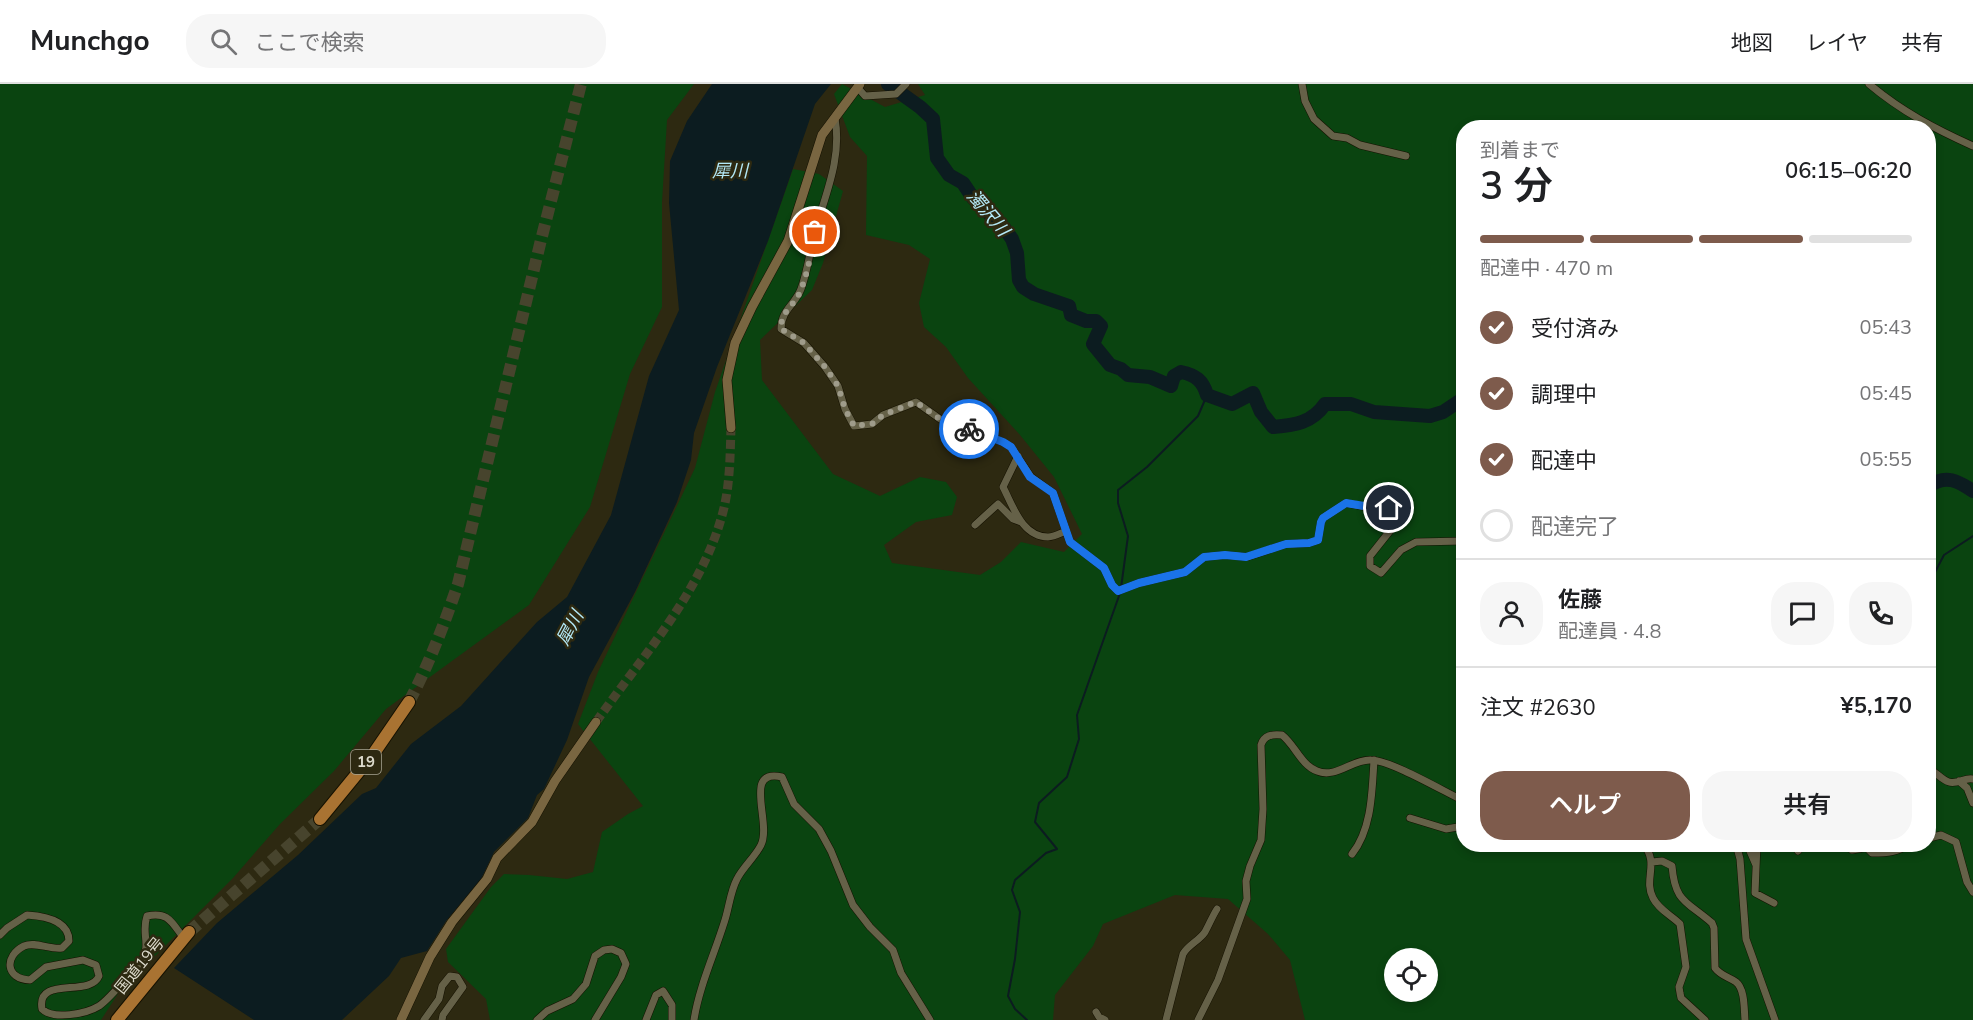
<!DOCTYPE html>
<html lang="ja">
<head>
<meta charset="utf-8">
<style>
  :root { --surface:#fff; --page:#f6f6f6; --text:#202124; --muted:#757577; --line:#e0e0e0; --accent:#7e5b4c }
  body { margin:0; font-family:"Nunito Sans","Noto Sans JP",sans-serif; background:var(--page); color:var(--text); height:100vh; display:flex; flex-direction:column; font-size:22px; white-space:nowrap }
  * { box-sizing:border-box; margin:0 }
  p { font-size:20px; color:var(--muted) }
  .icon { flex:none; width:33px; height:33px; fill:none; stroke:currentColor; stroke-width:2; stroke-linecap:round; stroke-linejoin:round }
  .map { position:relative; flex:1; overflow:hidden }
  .panel { position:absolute; left:1456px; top:36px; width:480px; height:732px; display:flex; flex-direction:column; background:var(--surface); border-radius:24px; box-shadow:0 3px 9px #0003 }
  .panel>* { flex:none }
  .tools { position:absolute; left:1384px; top:864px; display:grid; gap:12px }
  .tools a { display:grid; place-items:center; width:54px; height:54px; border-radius:50%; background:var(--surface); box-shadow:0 3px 9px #0003; font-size:30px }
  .pin { position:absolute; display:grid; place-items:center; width:51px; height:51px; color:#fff; margin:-26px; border:3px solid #fff; border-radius:50%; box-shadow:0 2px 6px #0007 }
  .courier { position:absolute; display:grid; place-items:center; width:60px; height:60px; margin:-30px; border:4px solid #1a73e8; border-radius:50%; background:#fff; color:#222; box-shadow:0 2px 8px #0007 }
  .headline em { font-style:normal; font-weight:600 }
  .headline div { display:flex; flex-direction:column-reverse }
  .headline { display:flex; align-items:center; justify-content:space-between; height:102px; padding:0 24px }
  h1 { font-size:39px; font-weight:600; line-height:45px }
  .bar { display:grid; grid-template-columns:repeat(4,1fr); gap:9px 6px; align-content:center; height:72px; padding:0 24px }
  .bar i { height:8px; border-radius:4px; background:var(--line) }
  .bar .selected { background:var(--accent) }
  .bar p { grid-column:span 4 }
  .line { display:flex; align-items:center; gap:15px; padding:0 24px; border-top:2px solid var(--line) }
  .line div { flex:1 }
  .round { display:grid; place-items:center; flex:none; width:63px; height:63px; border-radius:24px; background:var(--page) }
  ol { padding:0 24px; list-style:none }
  li { display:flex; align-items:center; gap:18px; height:66px }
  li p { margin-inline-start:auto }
  li .icon { padding:6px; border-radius:50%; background:var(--accent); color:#fff; stroke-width:4 }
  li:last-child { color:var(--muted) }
  li i { width:33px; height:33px; border:3px solid var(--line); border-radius:50% }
  .action { display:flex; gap:12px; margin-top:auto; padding:12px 24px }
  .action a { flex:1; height:69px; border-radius:24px; background:var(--accent); color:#fff; font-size:24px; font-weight:600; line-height:69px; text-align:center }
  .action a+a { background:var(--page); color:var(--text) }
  header { display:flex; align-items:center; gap:36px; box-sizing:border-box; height:84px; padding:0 30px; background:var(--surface); border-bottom:2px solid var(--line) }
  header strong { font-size:28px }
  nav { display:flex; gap:33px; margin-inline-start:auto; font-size:21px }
  .search { width:420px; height:54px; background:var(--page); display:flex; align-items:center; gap:15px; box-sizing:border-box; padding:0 21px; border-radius:24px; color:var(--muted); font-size:22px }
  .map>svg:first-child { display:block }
  .green { fill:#0a4410; fill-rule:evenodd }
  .water { fill:#0c1c20 }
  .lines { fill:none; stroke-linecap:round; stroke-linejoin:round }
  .stream { stroke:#0c1c20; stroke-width:2 }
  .river { stroke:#0c1c20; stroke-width:14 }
  .secondary-tunnel { stroke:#47442d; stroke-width:9; stroke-dasharray:9 4.5; stroke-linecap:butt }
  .highway-tunnel { stroke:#47442d; stroke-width:12; stroke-dasharray:12 6; stroke-linecap:butt }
  .street-casing { stroke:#151100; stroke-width:8 }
  .secondary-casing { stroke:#151100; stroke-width:10 }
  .highway-casing { stroke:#151100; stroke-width:14 }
  .street { stroke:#656148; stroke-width:7 }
  .secondary { stroke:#796641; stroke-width:9 }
  .highway { stroke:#a97332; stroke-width:12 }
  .done { stroke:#9f9c8b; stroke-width:6; stroke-dasharray:0 10.8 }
  .route { stroke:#1a73e8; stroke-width:8 }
  .labels { text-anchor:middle; stroke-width:5; stroke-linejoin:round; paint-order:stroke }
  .shield { fill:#2d2911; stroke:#a8a594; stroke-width:1.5 }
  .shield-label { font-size:15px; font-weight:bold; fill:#dcdacc }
  .street-label { font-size:16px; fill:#dcdacc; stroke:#2d2911 }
  .water-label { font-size:18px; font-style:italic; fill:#b4e9f7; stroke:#2d2911 }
</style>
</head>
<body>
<header>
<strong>Munchgo</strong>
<div class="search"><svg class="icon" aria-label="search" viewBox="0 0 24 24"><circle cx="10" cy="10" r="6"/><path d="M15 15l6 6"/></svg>ここで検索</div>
<nav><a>地図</a><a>レイヤ</a><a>共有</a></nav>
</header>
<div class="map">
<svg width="1973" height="936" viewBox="0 0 1973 936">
  <rect width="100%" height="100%" fill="#2d2911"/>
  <!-- green -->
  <path class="green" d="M0,0H694L667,36L662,118V223L630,290L590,423L529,521L386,625L334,687L280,740L233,794L119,908L101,936H0Z
    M842,0L885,23L925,11L918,0H1973V936H1305L1290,876L1268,850L1228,815L1175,811L1103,840L1093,862L1055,911L1053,936H490L486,915L448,878L446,865L491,803L504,790L529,791L567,795L593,788L602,748L628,730L643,722L578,640L598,588L695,384L715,308L793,85L819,90L843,107L823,179L812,206L760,256L762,296L833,390L880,412L920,393L946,398L957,413L952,431L916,438L884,461L892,479L980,491L1001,478L1021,458L1064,468L1082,450L1054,393L1020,351L968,294L946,263L924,243L919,219L930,175L909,161L866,151L867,72L850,53L834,10ZM1464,44H1929V760H1464ZM1395,874H1428V908H1395Z"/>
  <!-- water -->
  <path class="water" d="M712,0H831L815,20L768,157L717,283L694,349L691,376L677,418L635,508L589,593L567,656L544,705L537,711L528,734L494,768L481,795L446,837L427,867L401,874L389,892L342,936H254L174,884L217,839L298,771L362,710L376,704L411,660L461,622L537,538L567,513L611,431L649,292L679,226L669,119L670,77L687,37Z"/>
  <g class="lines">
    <!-- stream -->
    <path class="stream" d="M1929,494L1934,490L1944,471L1973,452
      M1121,504L1128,452L1118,419V406L1147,383L1198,332L1207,311
      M1027,936L1015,925L1008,912L1015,875L1020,828L1012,806L1015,796L1046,769L1057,765L1035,738L1039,719L1067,693L1079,655L1077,631L1120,509"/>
    <!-- river -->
    <path class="river" d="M888,0L920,23L933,35L937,74L949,91L963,99L973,114L1005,145L1012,155L1017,169L1019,196L1023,203L1034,210L1069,222L1071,231L1086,237H1096L1101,242L1093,260L1110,281L1121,285L1128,291L1150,293L1171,302L1174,292L1181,288C1196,291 1203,297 1207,311L1232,320L1253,309L1261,328L1273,343C1295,341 1312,339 1325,320H1351L1374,328L1430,332L1443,328L1464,314
      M1929,402C1946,390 1958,397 1973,407"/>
    <!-- secondary-tunnel -->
    <path class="secondary-tunnel" d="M596,638C641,574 699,511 721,435C730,406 730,374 731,344"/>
    <!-- highway-tunnel -->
    <path class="highway-tunnel" d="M409,618C429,580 444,541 458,500L541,156L581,0
      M189,848L320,735"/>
    <!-- street casing -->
    <g class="street-casing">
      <path id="street" d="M1302,0L1305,17L1314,35L1333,52L1347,54L1360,61L1406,72
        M1869,0C1901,27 1935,45 1973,62
        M858,4L865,12L896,10L906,0
        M835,34C842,74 826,109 815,147C810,166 808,186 801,205C795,221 781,226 781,245L804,259L825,283L838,302L845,325L854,342L872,340L883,331L916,318L940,335L1003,358L1011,363L1031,393L1053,409L1070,458L1104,484L1112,501L1118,507L1139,499L1185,488L1204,473L1225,471L1247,473L1286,460L1309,459L1318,456L1321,438L1323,434L1346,419L1376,425L1389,424L1396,431L1397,438L1370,472V482L1381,489L1401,466L1416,458L1464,457
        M1018,372L1003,403C1013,422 1022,453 1048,453C1054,453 1061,449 1066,447
        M975,441L998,420L1013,435L1021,438
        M1929,685C1936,688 1942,696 1949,698C1957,701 1965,693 1973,695
        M1959,697L1967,704L1973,719
        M1410,734L1446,745L1464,742
        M1929,754L1941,751L1956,758L1967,798L1973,808
        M1643,760C1660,779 1643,795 1653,814C1659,826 1671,831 1680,840L1686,883L1679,903L1680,909L1681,914L1705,936
        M1736,760L1740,775L1746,855L1775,936
        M1747,760L1756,781
        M1757,760L1755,809L1774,819
        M1793,760L1798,767
        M1845,760L1852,766L1864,764
        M1863,760L1872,769C1888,769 1897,768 1911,760
        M1352,770C1372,745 1372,707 1374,676
        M1652,778L1662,777L1672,782C1675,819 1687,817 1712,839L1714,844L1715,884C1721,892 1729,893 1736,898C1745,905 1744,925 1745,936
        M0,851L7,844L27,831C43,832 69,836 69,857L62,864C50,866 35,857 24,862C4,872 5,895 30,896L46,883L83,876L96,881L99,892C90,914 36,891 42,925C53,936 86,930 99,922C111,914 131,888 142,877C151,859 141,849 147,832C168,827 172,839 183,853
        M1096,928L1099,933L1105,936
        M424,936L439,915L442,902L450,892L457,893L463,903L443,931L442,936
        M537,936L547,927L573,915L586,900L595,872L604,866L612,865L621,869L626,880L621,893L595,936
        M646,936L656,911L663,907L672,921V936
        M694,936C699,903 714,871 724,839C729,825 730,808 737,795C743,783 755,773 761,761C772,738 742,684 782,693L794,720L819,745L831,767L853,821L870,843L893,866L901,889L930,936
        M1166,936L1183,870C1188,861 1199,857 1205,848C1209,841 1212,833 1217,825
        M1198,936L1218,896L1247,815L1246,797L1250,782L1261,756L1263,725L1261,661C1264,651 1272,650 1282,651C1295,661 1301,681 1317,687C1336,695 1352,675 1371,676C1390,676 1443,707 1464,717"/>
    </g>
    <!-- secondary casing -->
    <g class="secondary-casing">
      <path id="secondary" d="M731,344L727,296L735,259L752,223L788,157L822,51L860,0
        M401,936L430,873L452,838L487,795L497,774L532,738L555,697L596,638"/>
    </g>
    <!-- highway casing -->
    <g class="highway-casing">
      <path id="highway" d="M320,735L374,669L409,618
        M117,936L189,848"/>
    </g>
    <!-- street -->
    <use href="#street" class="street"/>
    <!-- secondary -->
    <use href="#secondary" class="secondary"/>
    <!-- highway -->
    <use href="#highway" class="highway"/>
  </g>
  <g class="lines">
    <!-- done -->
    <path class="done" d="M815,148C811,169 808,189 800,208C793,224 781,226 781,245L804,259L825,283L838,302L845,325L854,342L872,340L883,331L916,318L940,335L969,345"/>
    <!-- route -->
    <path class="route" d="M969,345L1003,358L1011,363L1030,393L1053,409L1070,458L1104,484L1112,501L1118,507L1139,499L1185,488L1204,473L1225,471L1246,473L1286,460L1309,459L1318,456L1321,438L1323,434L1346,419L1376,424H1389"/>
  </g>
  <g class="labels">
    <!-- shield labels -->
    <rect class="shield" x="351" y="666" width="30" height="24" rx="4.5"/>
    <g class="shield-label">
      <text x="366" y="683">19</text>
    </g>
    <!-- street labels -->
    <g class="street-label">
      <text transform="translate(139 881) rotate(-51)" y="6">国道19号</text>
    </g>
    <!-- water labels -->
    <g class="water-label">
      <text x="730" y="93">犀川</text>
      <text transform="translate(988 129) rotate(50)" y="6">濁沢川</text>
      <text transform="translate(570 544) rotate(-62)" y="6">犀川</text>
    </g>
  </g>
</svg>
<div class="tools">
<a><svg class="icon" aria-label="locate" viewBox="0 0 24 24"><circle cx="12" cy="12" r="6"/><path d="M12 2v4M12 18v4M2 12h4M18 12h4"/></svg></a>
</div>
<div class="pin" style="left:815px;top:148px;background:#ea580c"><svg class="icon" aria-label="bag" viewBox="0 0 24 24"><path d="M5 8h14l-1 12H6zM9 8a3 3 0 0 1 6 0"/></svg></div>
<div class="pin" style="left:1389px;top:424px;background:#1f2937"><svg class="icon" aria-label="home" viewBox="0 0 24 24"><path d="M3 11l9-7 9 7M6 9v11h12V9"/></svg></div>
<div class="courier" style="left:969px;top:345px"><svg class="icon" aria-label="bike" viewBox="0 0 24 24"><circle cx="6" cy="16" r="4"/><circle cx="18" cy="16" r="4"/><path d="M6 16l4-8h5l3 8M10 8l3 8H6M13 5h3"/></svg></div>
<section class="panel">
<div class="headline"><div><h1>3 分</h1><p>到着まで</p></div><em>06:15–06:20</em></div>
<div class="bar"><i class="selected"></i><i class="selected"></i><i class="selected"></i><i></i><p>配達中 · 470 m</p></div>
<ol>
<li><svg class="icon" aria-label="check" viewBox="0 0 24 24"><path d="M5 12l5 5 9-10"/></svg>受付済み<p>05:43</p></li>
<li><svg class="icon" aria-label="check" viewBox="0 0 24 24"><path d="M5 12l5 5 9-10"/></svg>調理中<p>05:45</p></li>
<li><svg class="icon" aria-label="check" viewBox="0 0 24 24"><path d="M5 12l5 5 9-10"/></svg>配達中<p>05:55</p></li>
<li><i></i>配達完了</li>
</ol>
<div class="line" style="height:108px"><a class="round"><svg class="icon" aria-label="person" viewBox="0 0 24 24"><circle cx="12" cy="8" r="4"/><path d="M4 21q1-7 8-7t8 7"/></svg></a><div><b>佐藤</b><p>配達員 · 4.8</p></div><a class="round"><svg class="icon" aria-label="chat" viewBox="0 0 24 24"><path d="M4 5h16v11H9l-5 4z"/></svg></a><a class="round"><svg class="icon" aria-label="phone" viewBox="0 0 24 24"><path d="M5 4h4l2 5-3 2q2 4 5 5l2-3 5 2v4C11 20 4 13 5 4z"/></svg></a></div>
<div class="line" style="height:78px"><div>注文 #2630</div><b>¥5,170</b></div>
<div class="action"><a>ヘルプ</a><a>共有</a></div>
</section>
</div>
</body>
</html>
